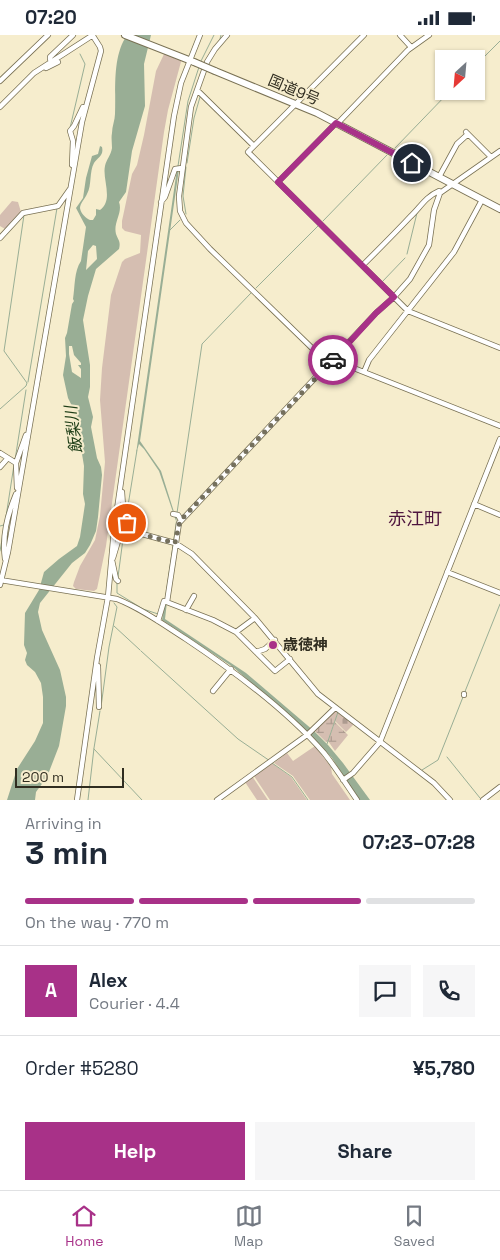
<!DOCTYPE html>
<html lang="en">
<head>
<meta charset="utf-8">
<style>
  :root { --surface:#fff; --page:#f6f6f7; --text:#1f2937; --muted:#747a83; --line:#e0e1e3; --accent:#a83188 }
  body { margin:0; font-family:"Space Grotesk","Noto Sans JP",sans-serif; background:var(--page); color:var(--text); height:100vh; display:flex; flex-direction:column; font-size:19px; white-space:nowrap }
  * { box-sizing:border-box; margin:0 }
  p { font-size:16px; color:var(--muted) }
  .icon { flex:none; width:28px; height:28px; fill:none; stroke:currentColor; stroke-width:2; stroke-linecap:round; stroke-linejoin:round }
  .map { position:relative; height:765px; overflow:hidden }
  .panel { display:flex; flex-direction:column; background:var(--surface); flex:1 }
  .panel>* { flex:none }
  .needle { width:32px; rotate:206deg }
  .fabs { position:absolute; left:435px; top:15px; display:grid; gap:10px }
  .fabs a { display:grid; place-items:center; width:50px; height:50px; border-radius:0px; background:var(--surface); box-shadow:0 1px 4px #0004; font-size:25px }
  .scale { position:absolute; left:15px; bottom:12px; width:109px; box-sizing:border-box; padding-left:5px; border:2px solid #302d20; border-top:0; font-size:14px; line-height:18px; white-space:nowrap; color:#302d20; -webkit-text-stroke:4px #f6edcd; paint-order:stroke }
  .pin { position:absolute; display:grid; place-items:center; width:42px; height:42px; color:#fff; margin:-21px; border:2px solid #fff; border-radius:50%; box-shadow:0 1px 5px #0007 }
  .courier { position:absolute; display:grid; place-items:center; width:50px; height:50px; margin:-25px; border:4px solid #a83188; border-radius:50%; background:#fff; color:#222; box-shadow:0 1px 6px #0007 }
  .summary em { font-style:normal; font-weight:600 }
  .summary div { display:flex; flex-direction:column-reverse }
  .summary { display:flex; align-items:center; justify-content:space-between; height:85px; padding:0 25px }
  h1 { font-size:32px; font-weight:600; line-height:38px }
  .bar { display:grid; grid-template-columns:repeat(4,1fr); gap:8px 5px; align-content:center; height:60px; padding:0 25px }
  .bar i { height:6px; border-radius:4px; background:var(--line) }
  .bar .selected { background:var(--accent) }
  .bar p { grid-column:span 4 }
  .line { display:flex; align-items:center; gap:12px; padding:0 25px; border-top:1px solid var(--line) }
  .line div { flex:1 }
  .round { display:grid; place-items:center; flex:none; width:52px; height:52px; border-radius:0px; background:var(--page) }
  .cta { display:flex; gap:10px; margin-top:auto; padding:10px 25px }
  .cta a { flex:1; height:58px; border-radius:0px; background:var(--accent); color:#fff; font-size:20px; font-weight:600; line-height:58px; text-align:center }
  .cta a+a { background:var(--page); color:var(--text) }
  .status { display:flex; justify-content:space-between; align-items:center; height:35px; padding:0 25px; background:var(--surface); direction:ltr }
  .status svg { height:14px; fill:currentColor }
  .tab-bar { display:flex; justify-content:space-around; align-items:center; height:70px; border-top:1px solid var(--line); background:var(--surface); font-size:14px; color:var(--muted) }
  .tab-bar a { display:grid; justify-items:center; gap:2px }
  .tab-bar .selected { color:var(--accent) }
  .map>svg:first-child { display:block }
  .grass { fill:#d5beb1 }
  .wetland { fill:url(#wetland-marsh) }
  .cemetery { fill:url(#cemetery-stones) }
  .water { fill:#99ae95; fill-rule:evenodd }
  .lines { fill:none; stroke-linecap:round; stroke-linejoin:round }
  .stream { stroke:#99ae95; stroke-width:1 }
  .minor-casing { stroke:#797154; stroke-width:6 }
  .highway-casing { stroke:#797154; stroke-width:8 }
  .minor { stroke:#fff; stroke-width:4.5 }
  .highway { stroke:#fff; stroke-width:6 }
  .highway-bridge-casing { stroke:#797154; stroke-width:8; stroke-linecap:butt }
  .highway-bridge { stroke:#fff; stroke-width:6 }
  .done { stroke:#75705d; stroke-width:5; stroke-dasharray:0 9 }
  .route { stroke:#a83188; stroke-width:6 }
  .poi-dot { fill:#a83188; stroke:#f6edcd; stroke-width:2 }
  .labels { text-anchor:middle; stroke-width:4; stroke-linejoin:round; paint-order:stroke }
  .street-label { font-size:15px; fill:#302d20; stroke:#f6edcd }
  .poi-label { font-size:15px; font-weight:bold; fill:#302d20; stroke:#f6edcd; text-anchor:start }
  .water-label { font-size:16px; font-style:italic; fill:#1e3e17; stroke:#f6edcd }
  .quarter-label { font-size:18px; fill:#4e153e; stroke:#f6edcd }
</style>
</head>
<body>
<div class="status"><b>07:20</b><svg viewBox="0 0 49 12"><path d="M0 12V9h3v3zM5 12V6h3v6zM10 12V3h3v9zM15 12V0h3v12zM26 1h20v11H26zM47 4h2v5h-2z"/></svg></div>
<div class="map">
<svg width="500" height="765" viewBox="0 0 500 765">
  <defs>
    <pattern id="wetland-marsh" width="20" height="14" patternUnits="userSpaceOnUse" patternTransform="scale(1.25)"><rect width="20" height="14" fill="#d5beb1"/><path d="M1 5h8M5 5V1M11 12h8M15 12V8" fill="none" stroke="#ad9b90"/></pattern>
    <pattern id="cemetery-stones" width="16" height="16" patternUnits="userSpaceOnUse" patternTransform="scale(1.25)"><rect width="16" height="16" fill="#d5beb1"/><path d="M2 7V4a2 2 0 0 1 4 0v3zM10 15v-3a2 2 0 0 1 4 0v3z" fill="#ad9b90"/></pattern>
  </defs>
  <rect width="100%" height="100%" fill="#f6edcd"/>
  <!-- grass -->
  <path class="grass" d="M165,17L182,23L168,75L164,97L106,511L97,554L94,556L76,554L73,551L74,547L80,531L95,505L100,481L105,427L100,365L102,333L111,260L122,227L125,224L140,218L141,200L125,196L122,193V186L132,139L137,130L144,100L156,36Z
    M12,166L18,167L21,177L5,194L0,191V180Z
    M315,711L331,732L332,739L350,765H310L293,741L274,728L287,718L293,726Z
    M272,728L291,742L307,765H270L254,741Z
    M252,741L268,765H257L245,747Z"/>
  <!-- wetland -->
  <path class="wetland" d="M335,674L338,677L329,702L335,687L348,700L335,716L328,706L326,707L315,696Z"/>
  <!-- cemetery -->
  <path class="cemetery" d="M338,677L354,689L346,697L335,686Z"/>
  <!-- water -->
  <path class="water" d="M127,0H151L144,29L145,71L132,116L126,157L119,167C123,178 113,187 116,199C118,205 121,206 119,214L96,234L88,261L83,285L90,330V352L88,362L93,382L91,392L97,423L101,432L102,440L98,482L96,496L90,510L85,518L72,528L40,568L38,577L42,595L60,635L66,662V671L59,711L47,742L36,757L35,765H7L17,734L35,706L43,688V662L41,648L35,637L27,630L25,625L27,618L24,610L25,578L39,555L44,537L59,524L77,511L80,502L85,469L83,459L84,431L75,377L68,363L63,340L66,321L65,303L67,298L72,269L74,266L73,264C75,252 74,236 81,226L86,192L76,173L83,163L86,143L92,121L98,119L100,111L102,112C104,121 98,122 94,128C89,137 92,150 87,159C85,164 80,168 80,173C81,179 86,183 90,185H93L96,180V174L100,175C114,165 102,144 105,131C106,125 111,120 112,113C112,108 111,103 112,98C112,91 115,85 115,79C116,54 112,22 127,0ZM93,210L96,211L97,224L86,235L88,216ZM69,311H72L74,320L81,328V330H78L81,334V343L72,337L69,319Z
    M177,134H179L140,406L161,436L174,477L177,481L165,584L246,638L314,696L328,710L343,728L370,765H359L332,723L306,696L233,632L162,585L176,486L159,436L144,414L139,409L136,419Z"/>
  <g class="lines">
    <!-- stream -->
    <path class="stream" d="M220,4L221,0
      M201,26L214,0
      M476,30L500,6
      M70,93L85,29L80,19
      M395,113L450,56
      M187,128L194,83L200,62
      M178,131L188,66L199,32
      M186,179L183,161L186,132
      M323,186L387,120
      M170,195L180,185
      M407,219L417,178
      M382,247L405,223
      M256,253L319,190
      M28,347L57,173
      M0,374L26,351L27,348L4,316L24,180
      M15,425L26,355
      M177,478L202,309L251,258
      M126,483L137,415
      M5,488L14,430
      M0,491L4,490
      M0,516L3,499
      M118,542L125,489
      M117,546V558L143,574L158,579
      M114,591L140,615
      M141,616L238,704L270,726
      M464,659L500,569
      M101,672L109,612L117,572L114,568
      M327,709L338,677
      M94,714L142,765
      M447,722L480,763
      M272,728L292,742L308,765
      M422,735L438,725L463,662
      M88,765L94,713L100,676"/>
    <!-- minor casing -->
    <g class="minor-casing">
      <path id="minor" d="M227,0L215,14L207,27L191,72L179,161L180,176L186,188L210,214L313,314L341,328L500,391
        M364,0L248,117L408,276L500,313
        M400,0L411,12
        M51,27L50,24V22L73,0
        M46,33L58,27
        M0,46L48,0
        M197,55L254,111
        M0,72L34,38L93,0
        M337,89L408,15L429,0
        M466,97L491,122
        M72,130L73,106L70,96L74,91L83,72
        M439,142L457,109L468,99
        M278,147L336,88
        M161,167L165,162L175,134L182,133
        M0,203L23,178L58,171L70,154
        M363,230C379,214 395,198 410,182C420,173 425,162 439,156L440,158
        M364,337L369,325L454,217L482,165
        M0,418L16,428
        M0,432L8,423
        M17,453L16,428L26,400
        M122,457L124,486L142,499L175,508L192,519L255,583L318,659L434,748L450,765
        M474,469L500,480
        M173,479L178,480L181,485
        M113,523L124,486
        M5,524C2,501 7,481 16,459
        M112,525L116,544L118,546
        M447,537L500,558
        M0,545L117,564C142,574 164,590 186,604C234,636 286,674 324,718C336,733 346,749 357,765
        M0,550L8,517L82,87L101,16L100,12L93,1
        M167,567L179,488L376,278L394,262L410,244L429,210L434,175L440,158L500,116
        M186,575L194,561
        M158,586L164,566L213,585L236,597L255,583
        M236,597L275,636L290,624
        M256,617L265,614L275,605
        M98,631L99,672
        M213,656L231,634
        M464,659V660
        M343,745L353,738L380,707L500,404
        M77,765L97,623L108,562L114,495L174,81L181,48L200,0
        M217,765L307,700L335,673
        M483,765L500,752"/>
    </g>
    <!-- highway casing -->
    <g class="highway-casing">
      <path id="highway" d="M125,0L194,27
        M215,36L317,78L500,174"/>
    </g>
    <!-- minor -->
    <use href="#minor" class="minor"/>
    <!-- highway -->
    <use href="#highway" class="highway"/>
    <!-- highway-bridge casing -->
    <g class="highway-bridge-casing">
      <path id="highway-bridge" d="M194,27L215,36"/>
    </g>
    <!-- highway-bridge -->
    <use href="#highway-bridge" class="highway-bridge"/>
  </g>
  <g class="lines">
    <!-- done -->
    <path class="done" d="M127,488L145,500L175,508L180,486L333,325"/>
    <!-- route -->
    <path class="route" d="M333,325L376,278L394,262L278,147L336,88L412,128"/>
  </g>
  <!-- markers -->
  <circle class="poi-dot" cx="273" cy="610" r="5"/>
  <g class="labels">
    <!-- street labels -->
    <g class="street-label">
      <text transform="translate(294 55) rotate(23)" y="5">国道9号</text>
    </g>
    <!-- poi labels -->
    <g class="poi-label">
      <text x="283" y="615">歳徳神</text>
    </g>
    <!-- water labels -->
    <g class="water-label">
      <text transform="translate(73 395) rotate(-97)" y="6">飯梨川</text>
    </g>
    <!-- quarter labels -->
    <g class="quarter-label">
      <text x="415" y="490">赤江町</text>
    </g>
  </g>
</svg>
<div class="fabs">
<a><svg class="needle" viewBox="-14 -14 28 28"><path d="M0-13l5 13h-10z" fill="#e53935"/><path d="M0 13l5-13h-10z" fill="#747a83"/></svg></a>
</div>
<div class="scale">200 m</div>
<div class="pin" style="left:127px;top:488px;background:#ea580c"><svg class="icon" aria-label="bag" viewBox="0 0 24 24"><path d="M5 8h14l-1 12H6zM9 8a3 3 0 0 1 6 0"/></svg></div>
<div class="pin" style="left:412px;top:128px;background:#1f2937"><svg class="icon" aria-label="home" viewBox="0 0 24 24"><path d="M3 11l9-7 9 7M6 9v11h12V9"/></svg></div>
<div class="courier" style="left:333px;top:325px"><svg class="icon" aria-label="car" viewBox="0 0 24 24"><path d="M5 17H2v-5l4-1 3-4h7l3 4 3 1v5h-3M9 17h6M6 11h13"/><circle cx="7" cy="17" r="2"/><circle cx="17" cy="17" r="2"/></svg></div>
</div>
<section class="panel">
<div class="summary"><div><h1>3 min</h1><p>Arriving in</p></div><em>07:23–07:28</em></div>
<div class="bar"><i class="selected"></i><i class="selected"></i><i class="selected"></i><i></i><p>On the way · 770 m</p></div>
<div class="line" style="height:90px"><b class="round" style="background:var(--accent);color:#fff">A</b><div><b>Alex</b><p>Courier · 4.4</p></div><a class="round"><svg class="icon" aria-label="chat" viewBox="0 0 24 24"><path d="M4 5h16v11H9l-5 4z"/></svg></a><a class="round"><svg class="icon" aria-label="phone" viewBox="0 0 24 24"><path d="M5 4h4l2 5-3 2q2 4 5 5l2-3 5 2v4C11 20 4 13 5 4z"/></svg></a></div>
<div class="line" style="height:65px"><div>Order #5280</div><b>¥5,780</b></div>
<div class="cta"><a>Help</a><a>Share</a></div>
</section>
<nav class="tab-bar">
<a class="selected"><svg class="icon" aria-label="home" viewBox="0 0 24 24"><path d="M3 11l9-7 9 7M6 9v11h12V9"/></svg>Home</a>
<a><svg class="icon" aria-label="map" viewBox="0 0 24 24"><path d="M3 6l6-2 6 2 6-2v14l-6 2-6-2-6 2zM9 4v14M15 6v14"/></svg>Map</a>
<a><svg class="icon" aria-label="saved" viewBox="0 0 24 24"><path d="M7 4h10v16l-5-4-5 4z"/></svg>Saved</a>
</nav>
</body>
</html>
